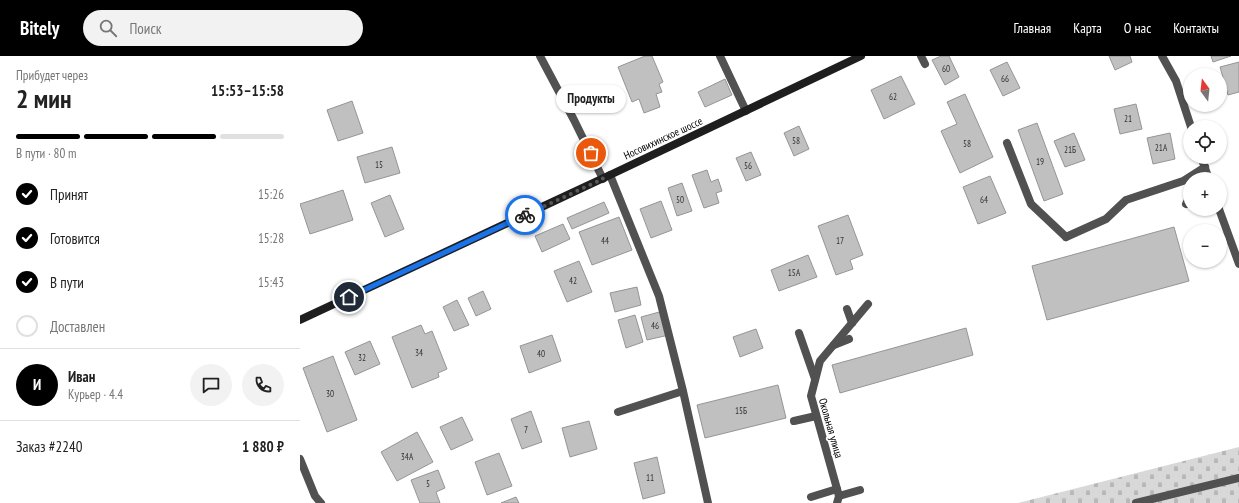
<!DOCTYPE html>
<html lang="ru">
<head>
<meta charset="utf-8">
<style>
  :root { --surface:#fff; --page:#f2f2f2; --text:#222; --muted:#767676; --line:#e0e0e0; --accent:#000 }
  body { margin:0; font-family:"PT Sans Narrow",sans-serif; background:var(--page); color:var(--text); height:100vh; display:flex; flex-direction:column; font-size:15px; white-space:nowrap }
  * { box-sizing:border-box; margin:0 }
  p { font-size:13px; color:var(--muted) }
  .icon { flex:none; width:22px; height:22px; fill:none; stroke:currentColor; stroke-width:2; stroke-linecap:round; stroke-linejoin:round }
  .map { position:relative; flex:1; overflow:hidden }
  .side { display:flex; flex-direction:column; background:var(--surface); width:300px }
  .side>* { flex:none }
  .needle { width:26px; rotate:345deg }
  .controls { position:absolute; left:883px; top:12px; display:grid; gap:8px }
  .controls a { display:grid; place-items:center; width:44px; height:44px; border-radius:50%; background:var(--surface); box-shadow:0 1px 3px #0004; font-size:20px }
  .pin { position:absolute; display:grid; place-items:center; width:34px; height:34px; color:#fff; margin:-17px; border:2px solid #fff; border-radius:50%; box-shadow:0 1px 4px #0007 }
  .courier { position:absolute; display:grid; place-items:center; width:40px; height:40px; margin:-20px; border:3px solid #1a73e8; border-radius:50%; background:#fff; color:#222; box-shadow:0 1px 5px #0007 }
  .bubble { position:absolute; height:28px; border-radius:14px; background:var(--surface); box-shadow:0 1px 3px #0004; font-size:13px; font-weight:700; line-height:28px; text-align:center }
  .summary em { font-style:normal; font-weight:700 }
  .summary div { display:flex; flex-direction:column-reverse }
  .summary { display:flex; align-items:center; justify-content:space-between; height:68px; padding:0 16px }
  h1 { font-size:26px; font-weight:700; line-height:30px }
  .bar { display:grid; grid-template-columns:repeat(4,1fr); gap:6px 4px; align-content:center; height:48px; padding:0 16px }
  .bar i { height:5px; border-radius:3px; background:var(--line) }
  .bar .selected { background:var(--accent) }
  .bar p { grid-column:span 4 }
  .line { display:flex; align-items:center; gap:10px; padding:0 16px; border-top:1px solid var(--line) }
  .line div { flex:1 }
  .round { display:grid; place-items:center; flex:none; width:42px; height:42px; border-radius:21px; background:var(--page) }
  ol { padding:0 16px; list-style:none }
  li { display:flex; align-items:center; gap:12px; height:44px }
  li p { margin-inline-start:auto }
  li .icon { padding:4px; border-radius:50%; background:var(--accent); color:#fff; stroke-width:4 }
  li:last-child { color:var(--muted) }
  li i { width:22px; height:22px; border:2px solid var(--line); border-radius:50% }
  header { display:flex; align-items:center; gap:24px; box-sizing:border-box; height:56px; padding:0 20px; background:var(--accent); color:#fff }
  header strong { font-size:19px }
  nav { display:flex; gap:22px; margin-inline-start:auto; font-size:14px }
  .search { width:280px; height:36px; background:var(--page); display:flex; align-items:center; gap:10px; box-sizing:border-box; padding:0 14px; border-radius:22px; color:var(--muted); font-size:15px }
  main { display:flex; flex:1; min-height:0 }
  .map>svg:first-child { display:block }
  .cemetery { fill:url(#cemetery-stones) }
  .building { fill:#c0c0c0; stroke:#959595 }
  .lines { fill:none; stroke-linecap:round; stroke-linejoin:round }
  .lane { stroke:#515151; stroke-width:8 }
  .street { stroke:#515151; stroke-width:8 }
  .secondary { stroke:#1e1e1e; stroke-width:8 }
  .done { stroke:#595959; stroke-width:4; stroke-dasharray:0 7.2 }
  .route { stroke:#1a73e8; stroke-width:5 }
  .labels { text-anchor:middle; stroke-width:3.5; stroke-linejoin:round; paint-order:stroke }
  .number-label { font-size:9px; fill:#303030 }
  .street-label { font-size:11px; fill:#000; stroke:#fff }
</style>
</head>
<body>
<header>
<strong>Bitely</strong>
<div class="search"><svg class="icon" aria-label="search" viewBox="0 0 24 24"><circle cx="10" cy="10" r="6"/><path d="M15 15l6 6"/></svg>Поиск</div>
<nav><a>Главная</a><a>Карта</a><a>О нас</a><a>Контакты</a></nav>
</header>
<main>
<section class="side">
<div class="summary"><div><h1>2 мин</h1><p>Прибудет через</p></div><em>15:53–15:58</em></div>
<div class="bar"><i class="selected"></i><i class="selected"></i><i class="selected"></i><i></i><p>В пути · 80 m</p></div>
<ol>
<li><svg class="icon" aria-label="check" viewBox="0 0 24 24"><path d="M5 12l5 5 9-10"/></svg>Принят<p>15:26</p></li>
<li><svg class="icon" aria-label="check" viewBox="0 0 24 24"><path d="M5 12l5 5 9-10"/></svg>Готовится<p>15:28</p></li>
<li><svg class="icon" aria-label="check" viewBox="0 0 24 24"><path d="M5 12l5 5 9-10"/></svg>В пути<p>15:43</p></li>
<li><i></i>Доставлен</li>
</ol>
<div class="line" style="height:72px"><b class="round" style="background:var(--accent);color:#fff">И</b><div><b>Иван</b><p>Курьер · 4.4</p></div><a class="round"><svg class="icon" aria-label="chat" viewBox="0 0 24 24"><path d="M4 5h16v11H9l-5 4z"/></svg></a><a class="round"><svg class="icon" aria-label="phone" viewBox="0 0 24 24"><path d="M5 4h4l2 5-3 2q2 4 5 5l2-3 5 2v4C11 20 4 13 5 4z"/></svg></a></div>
<div class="line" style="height:52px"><div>Заказ #2240</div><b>1 880 ₽</b></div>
</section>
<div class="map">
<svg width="939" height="447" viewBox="0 0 939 447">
  <defs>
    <pattern id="cemetery-stones" width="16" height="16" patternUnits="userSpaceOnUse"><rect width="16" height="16" fill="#d8d8d8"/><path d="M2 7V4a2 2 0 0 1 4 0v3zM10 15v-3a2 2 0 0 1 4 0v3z" fill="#b8b8b8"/></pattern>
  </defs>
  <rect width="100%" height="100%" fill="#fff"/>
  <!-- cemetery -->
  <path class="cemetery" d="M939,391V447H718Z"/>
  <!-- building -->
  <path class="building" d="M345,0H352L363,26L359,28L362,36L356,38L360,51L344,57L339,43L332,46L318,11Z
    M641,0H649L659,21L645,29L632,4Z
    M809,0H830L832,6L815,14Z
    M911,0H931L913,6Z
    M707,6L720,32L703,40L690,14Z
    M939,6V36L928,39L920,11Z
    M601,20L615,48L584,63L571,34Z
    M425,23L432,39L405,51L398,36Z
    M665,38L693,101L660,117L641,75L657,68L647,46Z
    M52,45L63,77L38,85L27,54Z
    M836,48L842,73L820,78L814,53Z
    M737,67L763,138L744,145L718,74Z
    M499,70L509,93L494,100L484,77Z
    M774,77L785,104L765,111L754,85Z
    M870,77L875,103L853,108L847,82Z
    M92,91L100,117L65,127L57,101Z
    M451,96L461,119L446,125L436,102Z
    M407,114L411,126L418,123L422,135L416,137L419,147L404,152L392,119Z
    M690,120L706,157L678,168L663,131Z
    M382,127L392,155L377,160L368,132Z
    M43,134L53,164L10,178L0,148Z
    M90,139L104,173L85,181L71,147Z
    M361,145L372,174L351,182L340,153Z
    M304,146L309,157L272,173L267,162Z
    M548,159L563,199L550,204L553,213L536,219L518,170Z
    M319,161L332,194L292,209L279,176Z
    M263,168L270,183L242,196L235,180Z
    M874,171L889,225L747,264L732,210Z
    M508,199L517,221L479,235L471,214Z
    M279,205L292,236L267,246L254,215Z
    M337,231L341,249L315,256L310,237Z
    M183,235L191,253L176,260L168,242Z
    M157,244L169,269L154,275L143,251Z
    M363,255L369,279L347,284L341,261Z
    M335,259L343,286L326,292L318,264Z
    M121,269L125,278L132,275L147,313L138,317L139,321L112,332L92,281Z
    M666,272L673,299L540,337L532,309Z
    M456,273L463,292L440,301L433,281Z
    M252,279L261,305L229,317L220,290Z
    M70,285L80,308L55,319L45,296Z
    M33,300L57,364L27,376L3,312Z
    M478,329L486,362L405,382L397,349Z
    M231,355L242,386L222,393L211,363Z
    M162,361L173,384L151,394L140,371Z
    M289,365L297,393L270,401L262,372Z
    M117,376L133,406L97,425L81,396Z
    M199,397L212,430L187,439L175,406Z
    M357,401L365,437L343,443L334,407Z
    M138,414L145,432L136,436L140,447H120L111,424Z
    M216,441L219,447H201Z"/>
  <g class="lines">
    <!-- lane -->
    <path class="lane" d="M240,0L274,64L303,123
      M420,0L446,55
      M621,0L625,8
      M707,87L731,148L766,181
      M310,119L359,240L383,335
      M898,123L905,111
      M886,148L890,140
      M547,253L552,267
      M499,277L515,323
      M534,289L549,283
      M318,356L383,335L408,447
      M494,365L516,360
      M0,403L15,440L21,447
      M539,440L560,434
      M511,441L537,433
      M836,447L939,422"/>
    <!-- street -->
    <path class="street" d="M862,0L876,25L891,71
      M901,101L909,123
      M919,153L939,208
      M766,181L806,163L826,144L883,125L905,111
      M537,447L539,440L511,340L520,305L568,248"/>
    <!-- secondary -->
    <path class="secondary" d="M0,264L310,119L561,0"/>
  </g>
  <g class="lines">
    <!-- done -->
    <path class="done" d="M225,159L303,123L291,97"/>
    <!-- route -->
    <path class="route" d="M49,241L225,159"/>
  </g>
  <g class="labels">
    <!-- number labels -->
    <g class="number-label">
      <text x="646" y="16">60</text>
      <text x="705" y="26">66</text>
      <text x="593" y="44">62</text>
      <text x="828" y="66">21</text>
      <text x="496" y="88">58</text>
      <text x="667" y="91">58</text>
      <text x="861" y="95">21А</text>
      <text x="770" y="97">21Б</text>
      <text x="740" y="109">19</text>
      <text x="79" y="112">15</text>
      <text x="448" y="113">56</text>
      <text x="380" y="147">50</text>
      <text x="684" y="147">64</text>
      <text x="305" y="188">44</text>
      <text x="540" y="188">17</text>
      <text x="494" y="220">15А</text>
      <text x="273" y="228">42</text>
      <text x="355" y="273">46</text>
      <text x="119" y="300">34</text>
      <text x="241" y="301">40</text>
      <text x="62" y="305">32</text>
      <text x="30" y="341">30</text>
      <text x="441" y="358">15Б</text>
      <text x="226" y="377">7</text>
      <text x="107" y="404">34А</text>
      <text x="350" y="425">11</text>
      <text x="128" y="431">5</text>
    </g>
    <!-- street labels -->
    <g class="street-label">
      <text transform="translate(363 82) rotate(-25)" y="4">Носовихинское шоссе</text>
      <text transform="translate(531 372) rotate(74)" y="4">Окольная улица</text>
    </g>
  </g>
</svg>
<div class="controls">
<a><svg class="needle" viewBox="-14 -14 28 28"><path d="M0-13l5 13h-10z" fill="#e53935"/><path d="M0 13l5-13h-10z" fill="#767676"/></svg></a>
<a><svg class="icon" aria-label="locate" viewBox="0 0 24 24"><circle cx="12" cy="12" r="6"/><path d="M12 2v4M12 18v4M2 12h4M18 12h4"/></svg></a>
<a>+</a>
<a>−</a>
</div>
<div class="pin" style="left:291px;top:97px;background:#ea580c"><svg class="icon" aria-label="bag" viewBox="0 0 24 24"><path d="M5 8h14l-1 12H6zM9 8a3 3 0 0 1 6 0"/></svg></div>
<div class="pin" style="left:49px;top:241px;background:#1f2937"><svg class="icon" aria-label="home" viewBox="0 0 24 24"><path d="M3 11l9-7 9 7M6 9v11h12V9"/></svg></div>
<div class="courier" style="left:225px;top:159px"><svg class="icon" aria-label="bike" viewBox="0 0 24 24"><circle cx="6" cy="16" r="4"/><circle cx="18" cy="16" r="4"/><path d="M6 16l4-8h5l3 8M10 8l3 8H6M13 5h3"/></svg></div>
<div class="bubble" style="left:256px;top:29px;width:70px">Продукты</div>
</div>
</main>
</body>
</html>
